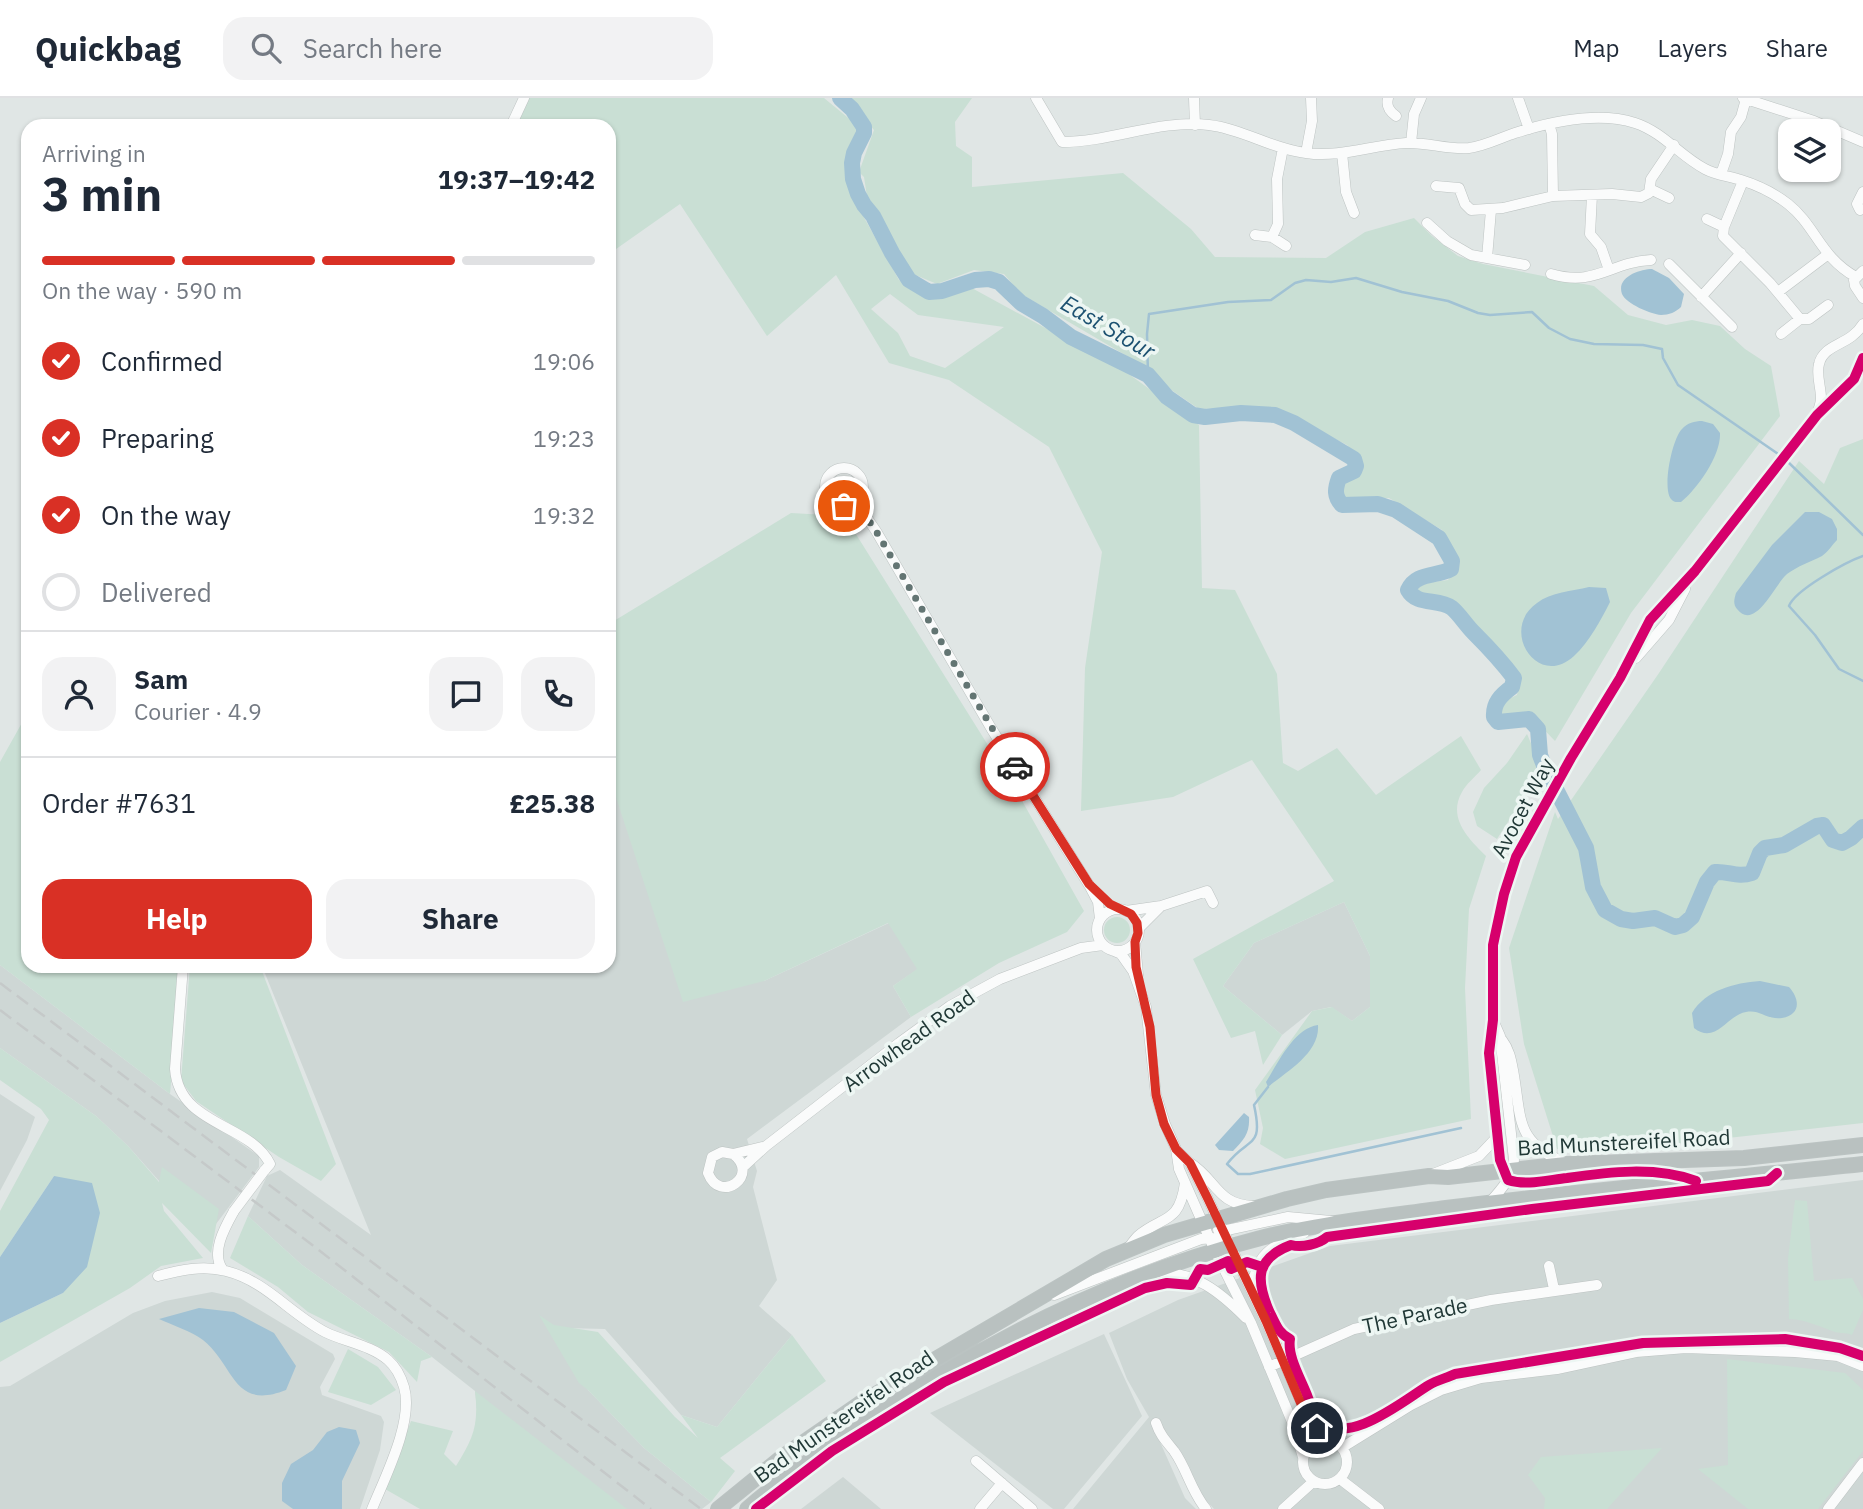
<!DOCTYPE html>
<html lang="en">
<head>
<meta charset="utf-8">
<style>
  :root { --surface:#fff; --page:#f2f2f3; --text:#1f2937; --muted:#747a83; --line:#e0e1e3; --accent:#d93025 }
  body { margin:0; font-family:"IBM Plex Sans",sans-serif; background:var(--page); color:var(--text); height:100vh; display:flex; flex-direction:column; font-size:26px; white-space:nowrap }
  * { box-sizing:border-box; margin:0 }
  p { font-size:23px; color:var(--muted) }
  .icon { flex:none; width:38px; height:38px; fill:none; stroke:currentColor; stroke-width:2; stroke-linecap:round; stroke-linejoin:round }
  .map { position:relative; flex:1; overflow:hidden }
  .details { position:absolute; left:21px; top:21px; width:595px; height:854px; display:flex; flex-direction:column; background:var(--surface); border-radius:21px; box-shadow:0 2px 5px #0004 }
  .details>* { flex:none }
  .controls { position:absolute; left:1778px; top:21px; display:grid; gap:14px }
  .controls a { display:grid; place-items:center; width:63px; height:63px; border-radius:14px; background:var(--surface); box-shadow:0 2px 5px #0004; font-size:35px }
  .pin { position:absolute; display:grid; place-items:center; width:60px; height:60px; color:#fff; margin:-30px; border:4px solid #fff; border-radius:50%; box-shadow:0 2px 7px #0007 }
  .courier { position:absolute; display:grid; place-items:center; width:70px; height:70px; margin:-35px; border:5px solid #d93025; border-radius:50%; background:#fff; color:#222; box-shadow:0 2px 9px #0007 }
  .headline em { font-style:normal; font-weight:700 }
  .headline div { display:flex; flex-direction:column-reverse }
  .headline { display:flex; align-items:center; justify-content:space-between; height:119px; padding:0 21px }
  h1 { font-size:46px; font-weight:700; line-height:52px }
  .bar { display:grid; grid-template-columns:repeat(4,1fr); gap:10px 7px; align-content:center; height:84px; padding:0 21px }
  .bar i { height:9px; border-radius:5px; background:var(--line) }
  .bar .active { background:var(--accent) }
  .bar p { grid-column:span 4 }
  .line { display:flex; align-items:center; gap:18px; padding:0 21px; border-top:2px solid var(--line) }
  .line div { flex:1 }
  .round { display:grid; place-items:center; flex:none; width:74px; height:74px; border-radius:21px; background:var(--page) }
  ol { padding:0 21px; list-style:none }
  li { display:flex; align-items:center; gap:21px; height:77px }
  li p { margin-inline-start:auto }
  li .icon { padding:7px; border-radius:50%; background:var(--accent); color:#fff; stroke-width:4 }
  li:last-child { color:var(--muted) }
  li i { width:38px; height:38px; border:4px solid var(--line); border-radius:50% }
  .cta { display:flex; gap:14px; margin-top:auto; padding:14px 21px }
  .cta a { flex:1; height:80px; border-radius:21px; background:var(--accent); color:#fff; font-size:28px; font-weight:700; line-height:80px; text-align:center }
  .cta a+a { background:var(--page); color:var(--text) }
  header { display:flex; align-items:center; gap:42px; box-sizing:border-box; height:98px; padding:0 35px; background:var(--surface); border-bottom:2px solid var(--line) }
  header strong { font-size:33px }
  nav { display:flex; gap:38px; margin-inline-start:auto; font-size:24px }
  .search { width:490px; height:63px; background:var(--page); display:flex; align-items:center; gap:18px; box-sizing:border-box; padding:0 24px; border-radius:21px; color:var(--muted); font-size:26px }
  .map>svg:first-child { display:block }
  .built { fill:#ced7d5 }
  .green { fill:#c9dfd4; fill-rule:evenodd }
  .water { fill:#a1c2d4 }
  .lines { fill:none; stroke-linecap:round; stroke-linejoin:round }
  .stream { stroke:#a1c2d4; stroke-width:2.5 }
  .river { stroke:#a1c2d4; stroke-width:16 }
  .minor-casing { stroke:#bdc3c2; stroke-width:11 }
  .highway-casing { stroke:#bbc3c2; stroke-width:16 }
  .minor { stroke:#fafbfb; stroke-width:10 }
  .highway { stroke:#b9c1c0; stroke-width:14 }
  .rail { stroke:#c5c9c9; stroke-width:2.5; stroke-dasharray:14 7; stroke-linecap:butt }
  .minor-bridge-casing { stroke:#bdc3c2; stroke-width:11; stroke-linecap:butt }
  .minor-bridge { stroke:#fafbfb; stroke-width:10 }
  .cycleway-casing { stroke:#edf6f3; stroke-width:15 }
  .cycleway { stroke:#d6006c; stroke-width:10 }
  .done { stroke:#637573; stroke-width:7; stroke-dasharray:0 12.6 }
  .route { stroke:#d93025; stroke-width:9 }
  .labels { text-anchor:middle; stroke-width:7; stroke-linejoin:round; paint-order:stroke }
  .street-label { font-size:21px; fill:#203836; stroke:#edf6f3 }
  .water-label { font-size:23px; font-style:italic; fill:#1c5171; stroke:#edf6f3 }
</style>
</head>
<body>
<header>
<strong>Quickbag</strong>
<div class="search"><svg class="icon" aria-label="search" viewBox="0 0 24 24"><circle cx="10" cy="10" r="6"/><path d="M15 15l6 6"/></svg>Search here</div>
<nav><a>Map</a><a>Layers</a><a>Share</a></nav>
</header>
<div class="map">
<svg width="1863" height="1411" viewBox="0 0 1863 1411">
  <rect width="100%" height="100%" fill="#e0e6e5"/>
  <!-- built -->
  <path class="built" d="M609,676L764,883L889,825L918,871L893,888L911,919L747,1041L757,1073L753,1089L777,1182L759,1208L792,1237L717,1329L681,1317L605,1231L565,1230L588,1292L644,1350L711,1404L702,1411H585L477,1311L475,1293L432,1259L302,1167L248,1118L267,1078L280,1072L371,1137L262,868H609Z
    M1344,804L1370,858V909L1352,923L1331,909L1312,913L1282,937L1223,888L1254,845Z
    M0,867L170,996L259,1058V1069L216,1126L160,1084L128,1048L96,1018L0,950Z
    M0,996L35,1019L27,1042L0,1093Z
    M1863,1082V1411H1214L1189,1384L1152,1326L1185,1400L1196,1411H1073L1149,1319L1127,1281L1109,1235L1178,1202L1330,1148Z
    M212,1194L240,1200L333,1256L335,1261L320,1289L322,1297L381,1318L384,1324L380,1352L360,1411H0V1289L10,1288L133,1215L165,1203Z
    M1104,1236L1142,1318L1064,1411H1053L930,1315Z
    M843,1379L881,1411H801Z"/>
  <!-- green -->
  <path class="green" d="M528,0H824L858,28L847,79L857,107L899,182L939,200L970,189L1126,274L1199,327L1202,490L1235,492L1277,576L1283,665L1298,673L1337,650L1376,697L1461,638L1481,672C1475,679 1466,686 1462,694C1447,720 1469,741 1486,758L1469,811L1465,890L1471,1021L1285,1061L1260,1046L1263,1030L1255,992L1312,913L1332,909L1352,923L1370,909V858L1344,804L1254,845L1223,888L1282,937L1263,967L1255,933L1231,940L1193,861L1334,783L1252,662L1173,699L1081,713L1085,570L1102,454L1049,349L949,282L889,265L836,177L767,238L680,106L609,156V28H516ZM890,196L918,217L1004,229L945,270L910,258L898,235L871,211Z
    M847,0H972L955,24L956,48L972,59V89L1123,75L1191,131L1215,159L1326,160L1365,134L1414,120L1432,138L1458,158L1483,166L1594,188L1628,217L1666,227L1692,222L1720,228L1745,251L1771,268L1780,318L1631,515L1555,643L1529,616L1497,617L1500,605L1517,597L1520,580L1457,504L1435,500L1416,492L1425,485L1448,482L1457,468L1442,432L1389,400L1346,403L1341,390L1344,383L1358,379L1362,367L1347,347L1272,309L1199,311L1164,287L1144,268L1021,196L1004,176L974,172L937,186L913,176L868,105L864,79L859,74L874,32Z
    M1863,341V1025L1582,1056L1578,1048L1557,1051L1524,946L1509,850L1555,714L1558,721L1659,575L1799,363L1824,386L1840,350Z
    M791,415L827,417L854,433L1016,692L1084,813L1067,834L999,865L911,919L893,888L917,871L888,825L764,883L683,904L609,678V526Z
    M28,614V868H181L170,996L0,867V664Z
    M1527,636L1542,671L1497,741L1477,728L1473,714L1484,690L1507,665Z
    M1104 832a13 13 0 1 1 26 0a13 13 0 1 1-26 0Z
    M190,868H260L336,1066L321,1083L279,1059L196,1003L181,983Z
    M0,950L96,1018L128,1048L159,1084L162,1069L219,1111L211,1155L162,1105L164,1113L203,1160L161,1168L130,1190L0,1264V1225L63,1195L54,1078L0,1159V1113L49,1022L41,1011L0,982Z
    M1795,1102L1807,1103L1814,1183L1852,1180L1863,1201V1212L1852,1237C1845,1234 1840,1236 1835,1234C1818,1228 1807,1222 1789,1221L1788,1160Z
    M248,1118L302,1167L432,1259L421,1263L417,1284L389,1254L308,1214L278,1189L230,1160Z
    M539,1217L554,1227L598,1234L675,1319L698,1340L681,1317L717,1329L792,1237L826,1283L720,1360L735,1373L711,1404L644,1350L588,1292L579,1285Z
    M348,1251L378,1269L396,1292L371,1307L328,1294Z
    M1727,1261L1845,1275L1863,1292V1353L1818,1411H1748L1698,1371L1728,1367Z
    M475,1293L627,1411H420L385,1391L411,1323L453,1333L444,1356L456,1368C473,1340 479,1328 475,1293Z
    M1662,1350L1607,1411H1544L1545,1400L1528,1377L1541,1359Z"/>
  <!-- water -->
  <path class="water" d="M1652,171L1669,180L1684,196L1681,209C1676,214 1669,217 1661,217C1651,216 1626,206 1622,196C1616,179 1640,171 1652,171Z
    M1702,323L1713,326L1720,335C1721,357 1698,390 1681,404C1677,404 1674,405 1671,401C1662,390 1672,341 1682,331C1687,325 1695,323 1702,323Z
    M1805,414H1819L1832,421L1837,431V442C1832,447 1828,454 1822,458C1810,464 1798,468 1787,476C1775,486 1755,534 1737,511C1733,506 1734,502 1736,495L1772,447Z
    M1589,489L1606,490L1610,504C1601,522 1589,544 1574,558C1537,592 1499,531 1537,505C1551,494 1572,493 1589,489Z
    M1760,883L1789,889C1800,901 1801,917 1782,920C1766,922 1760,911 1746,914C1727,917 1716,947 1694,930L1692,915C1706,892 1734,885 1760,883Z
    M1318,927C1320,955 1287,973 1268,989L1266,984C1278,965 1294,930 1318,927Z
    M1244,1015L1249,1019C1250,1035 1244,1042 1233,1053L1219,1052L1215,1047Z
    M54,1078L92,1085L100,1115L87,1169L63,1195L0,1225V1159Z
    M199,1210L234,1214L274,1235L296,1268L286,1292C233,1313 235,1268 203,1242C191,1233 172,1227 159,1221Z
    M339,1329L356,1332L360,1345L342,1383V1411H293L282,1403V1385L291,1366L313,1352L327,1334Z"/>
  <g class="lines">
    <!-- stream -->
    <path class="stream" d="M1148,277L1147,236L1149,216L1228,204L1271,202L1295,185L1306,182L1331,184L1356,180L1402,194L1448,203L1478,215L1490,217L1532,214L1549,230L1570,241L1594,246L1643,247L1662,251L1663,260L1678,287L1781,358
      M1786,362L1863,437
      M1863,458C1846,464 1795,492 1789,508L1815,537L1839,571L1863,583
      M1268,989L1254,1007C1264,1052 1248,1038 1227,1066L1238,1076H1250L1461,1030"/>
    <!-- river -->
    <path class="river" d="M840,0L852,11L864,29V35L854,55L852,65L853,81L858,96L864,107L873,118L892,155L909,182L929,194L942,193L975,182L989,181L999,184L1021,205L1043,218L1071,239L1148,277L1167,299L1193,317L1205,319L1241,315L1275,317L1294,325L1354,361L1356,368L1354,373L1339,380C1335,391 1334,398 1342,407L1378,406L1396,412L1439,440L1452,463L1451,471C1436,479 1416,474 1408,492C1417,508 1438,500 1452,510C1460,517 1466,527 1474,535C1488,549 1502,564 1514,580L1512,589C1501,597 1493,605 1494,619L1498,624L1529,621L1538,631L1540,657L1545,670L1586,750L1593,789L1605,812L1621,821L1633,823L1655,820L1675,829L1683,827L1692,819L1707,784L1715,774C1729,773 1737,780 1752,775L1760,755L1765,750L1784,747L1817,728L1823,727L1833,742L1842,745L1851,740L1863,729"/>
    <!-- minor casing -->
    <g class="minor-casing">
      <path id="minor" d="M1036,0L1062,44C1111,44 1160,21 1209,27C1243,31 1272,51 1306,55C1340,60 1372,47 1406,45C1427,44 1448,52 1469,50C1485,48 1500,40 1515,35C1550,24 1598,13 1635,25C1663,34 1680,58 1705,71C1716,77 1729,78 1741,82C1757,87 1774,95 1788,106C1816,128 1820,159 1856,179
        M1194,0L1195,27
        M1388,0C1386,8 1389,13 1396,18
        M1518,0L1529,31
        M1743,0L1814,23L1863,44
        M1549,26L1552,36L1553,98
        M511,28L524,0
        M1411,45L1414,16L1421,0
        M1306,55L1312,23L1311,0
        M1342,55L1346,94L1354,115
        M1721,76L1728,56L1731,34L1741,19L1746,1
        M1743,83L1724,129L1723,138L1770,185L1800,221L1781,236
        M1436,88L1459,90L1465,106L1471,112L1503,110L1553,98L1612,96L1641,99L1649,95L1651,81L1674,47
        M1650,91L1669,100
        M1592,97L1590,136L1601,149L1609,172
        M1860,112L1857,106L1863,94
        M1707,121L1724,129
        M1427,125L1447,143L1471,157L1525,167
        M1255,137L1272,139L1286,148
        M1272,139L1278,126L1277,81L1283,50
        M1487,160L1491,112
        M1669,166L1732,229
        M1863,173L1854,182L1855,188L1863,200
        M1551,176C1596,189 1610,164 1651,162
        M1778,194L1827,157
        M1701,199L1741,155
        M1800,221H1809L1828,207
        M1817,317C1818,312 1821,306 1821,300C1821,289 1816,277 1819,266C1824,245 1850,248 1863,226
        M825 389a19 19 0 1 1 38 0a19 19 0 1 1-38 0Z
        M856,404L876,433L991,630L1089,787L1098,804L1100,821
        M1636,560L1669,522L1685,491
        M1097 832a21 21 0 1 1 42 0a21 21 0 1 1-42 0Z
        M1126,813L1161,808L1207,793L1213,805
        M1139,830L1161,808
        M1135,844L1138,877
        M1114,853L1121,856L1133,873L1146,909L1156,997L1165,1026L1176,1051L1179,1071L1215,1153L1251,1225L1293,1326L1303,1359
        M183,868L175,971C179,1028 250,1025 270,1066L264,1073
        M1502,942C1509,951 1511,961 1513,972C1522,1021 1514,1044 1566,1065
        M1176,1052L1190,1065L1208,1101L1266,1223L1308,1320L1326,1341
        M733,1056C761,1077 720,1107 708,1075L712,1059L722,1054L733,1056L762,1049
        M1190,1065C1216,1081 1217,1107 1253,1108
        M743,1069L766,1048L899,945L950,908L1000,881L1081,850L1103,847
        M1433,1076L1479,1058L1497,1039
        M1692,1081C1653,1067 1602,1075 1562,1080C1545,1082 1524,1087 1508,1082L1500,1062L1489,955L1493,922V847L1504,796L1516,759L1571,660L1620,580L1650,522L1695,473L1817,317L1854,281L1863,260
        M1489,1105C1501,1092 1512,1080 1514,1062L1500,938L1493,922
        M1218,1132H1227L1288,1119L1331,1123
        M1127,1152C1130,1148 1134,1142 1138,1138C1163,1117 1179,1127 1185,1085
        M1549,1168L1554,1191
        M223,1172C210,1155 225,1129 234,1113
        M1156,1175C1194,1172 1221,1195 1246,1220
        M158,1178C180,1172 203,1167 226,1173C266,1183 289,1215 325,1234C345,1244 371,1247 388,1262C396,1269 401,1279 404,1289C414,1323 385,1379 372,1411
        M1253,1194C1253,1156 1272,1148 1304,1135
        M1054,1197L1201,1141L1217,1140L1228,1148
        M1269,1269L1354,1231L1491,1202L1597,1187
        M1156,1325C1160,1337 1166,1343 1174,1353C1187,1371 1191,1393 1206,1411
        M1303 1364a22 22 0 1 1 44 0a22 22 0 1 1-44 0Z
        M1343,1349L1411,1307L1441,1292L1481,1280L1557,1271L1636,1254L1686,1250L1795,1254L1838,1258L1863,1268
        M976,1363L1032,1411
        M1340,1381L1379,1411
        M980,1411L1002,1385
        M1283,1411L1314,1383
        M1828,1411L1863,1365"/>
    </g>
    <!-- highway casing -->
    <g class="highway-casing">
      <path id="highway" d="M718,1411L782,1359L859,1306L1106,1161L1164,1137L1287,1101L1326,1092L1429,1078L1448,1079L1566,1066L1744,1060L1863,1047
        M747,1411C779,1383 817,1357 853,1333C977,1247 1110,1179 1257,1141C1318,1125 1383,1119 1446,1110C1585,1092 1724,1081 1863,1066"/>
    </g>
    <!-- minor -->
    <use href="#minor" class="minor"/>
    <!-- highway -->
    <use href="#highway" class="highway"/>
    <!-- rail -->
    <path class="rail" d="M0,885L701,1411
      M0,912L311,1146L651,1411"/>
    <!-- minor-bridge casing -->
    <g class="minor-bridge-casing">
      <path id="minor-bridge" d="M234,1113L264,1073"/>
    </g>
    <!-- minor-bridge -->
    <use href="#minor-bridge" class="minor-bridge"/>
    <!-- cycleway casing -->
    <g class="cycleway-casing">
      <path id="cycleway" d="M1777,1075L1768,1083L1532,1111L1327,1139C1319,1146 1302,1150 1291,1147C1254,1161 1256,1183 1270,1215C1276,1226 1278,1235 1290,1241C1287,1258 1301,1281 1307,1297C1310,1305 1313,1315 1319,1321C1346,1351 1404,1302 1429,1287C1437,1282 1447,1280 1455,1276L1643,1245L1785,1241L1840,1250L1863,1258
        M1696,1083C1656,1068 1608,1074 1567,1080C1548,1082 1526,1088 1508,1082L1500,1062L1489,955L1493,922V847L1504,796L1516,759L1571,660L1620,580L1650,522L1695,473L1817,317L1854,281L1863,260
        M756,1411L832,1353L944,1284L1145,1190L1167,1185L1191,1187L1200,1171L1208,1172L1228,1163L1231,1171L1247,1164L1262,1169"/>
    </g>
    <!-- cycleway -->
    <use href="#cycleway" class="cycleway"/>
  </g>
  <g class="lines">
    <!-- done -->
    <path class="done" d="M844,408L856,404L876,433L1015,669"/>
    <!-- route -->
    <path class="route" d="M1015,669L1089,786L1110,806L1131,816L1137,825L1138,835L1135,844L1136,869L1150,929L1156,997L1164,1026L1176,1051L1190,1065L1208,1101L1266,1223L1304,1313L1317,1330"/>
  </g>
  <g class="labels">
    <!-- street labels -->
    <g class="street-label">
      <text transform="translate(1523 710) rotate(-62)" y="7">Avocet Way</text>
      <text transform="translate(909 943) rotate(-36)" y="7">Arrowhead Road</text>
      <text transform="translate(1624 1045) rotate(-3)" y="7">Bad Munstereifel Road</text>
      <text transform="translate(1415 1218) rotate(-12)" y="7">The Parade</text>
      <text transform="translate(844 1319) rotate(-35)" y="7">Bad Munstereifel Road</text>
    </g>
    <!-- water labels -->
    <g class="water-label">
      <text transform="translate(1108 229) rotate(30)" y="8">East Stour</text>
    </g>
  </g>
</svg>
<div class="controls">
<a><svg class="icon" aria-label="layers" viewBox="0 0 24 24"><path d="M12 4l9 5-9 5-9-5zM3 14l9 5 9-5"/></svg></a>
</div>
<div class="pin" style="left:844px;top:408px;background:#ea580c"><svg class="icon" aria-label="bag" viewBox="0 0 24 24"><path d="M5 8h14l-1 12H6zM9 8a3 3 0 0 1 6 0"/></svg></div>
<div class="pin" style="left:1317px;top:1330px;background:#1f2937"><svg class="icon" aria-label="home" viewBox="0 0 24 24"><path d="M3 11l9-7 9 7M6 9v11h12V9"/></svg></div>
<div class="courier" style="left:1015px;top:669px"><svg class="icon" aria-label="car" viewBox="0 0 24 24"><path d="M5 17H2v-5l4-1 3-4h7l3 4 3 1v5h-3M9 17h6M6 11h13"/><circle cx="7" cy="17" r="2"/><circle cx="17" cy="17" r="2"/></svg></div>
<section class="details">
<div class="headline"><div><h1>3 min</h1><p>Arriving in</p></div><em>19:37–19:42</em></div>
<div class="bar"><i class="active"></i><i class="active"></i><i class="active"></i><i></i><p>On the way · 590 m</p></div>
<ol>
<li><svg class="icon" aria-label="check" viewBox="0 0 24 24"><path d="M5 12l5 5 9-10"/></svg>Confirmed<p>19:06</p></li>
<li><svg class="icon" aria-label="check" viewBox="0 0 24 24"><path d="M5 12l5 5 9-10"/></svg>Preparing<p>19:23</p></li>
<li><svg class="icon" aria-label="check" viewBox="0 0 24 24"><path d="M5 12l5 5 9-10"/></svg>On the way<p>19:32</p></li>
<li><i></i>Delivered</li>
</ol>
<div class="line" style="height:126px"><a class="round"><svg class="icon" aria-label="person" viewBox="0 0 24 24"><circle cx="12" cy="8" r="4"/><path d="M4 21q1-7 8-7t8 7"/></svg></a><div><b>Sam</b><p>Courier · 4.9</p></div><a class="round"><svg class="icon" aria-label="chat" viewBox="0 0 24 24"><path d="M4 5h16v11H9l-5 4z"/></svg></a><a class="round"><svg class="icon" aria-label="phone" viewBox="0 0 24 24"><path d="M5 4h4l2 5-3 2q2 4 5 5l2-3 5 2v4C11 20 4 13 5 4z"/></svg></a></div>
<div class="line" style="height:91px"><div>Order #7631</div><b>£25.38</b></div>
<div class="cta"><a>Help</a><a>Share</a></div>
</section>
</div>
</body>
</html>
